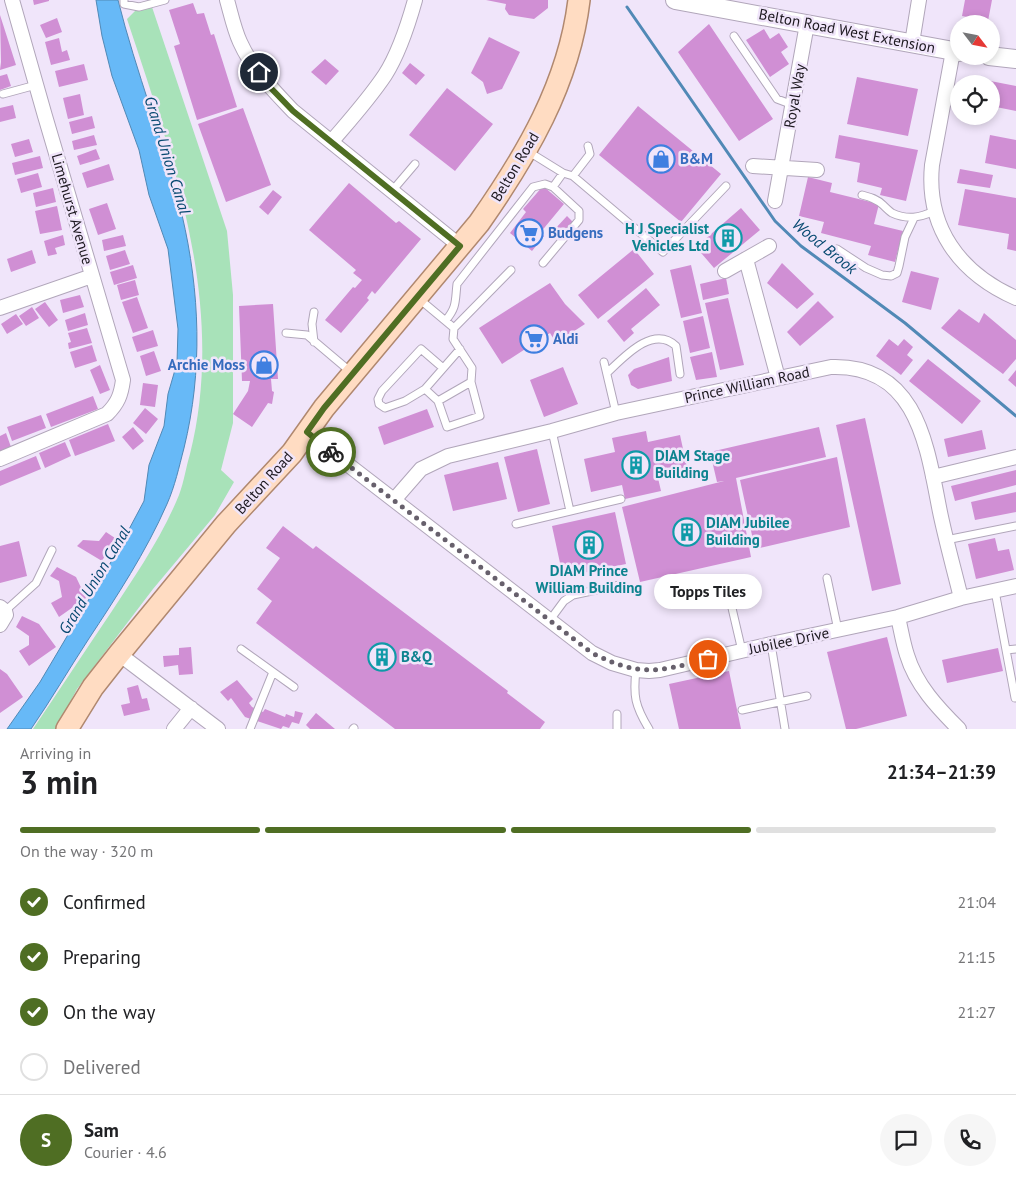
<!DOCTYPE html>
<html lang="en">
<head>
<meta charset="utf-8">
<style>
  :root { --surface:#fff; --page:#f6f6f6; --text:#202124; --muted:#757577; --line:#e0e0e0; --accent:#4f6e23 }
  body { margin:0; font-family:"PT Sans",sans-serif; background:var(--page); color:var(--text); height:100vh; display:flex; flex-direction:column; font-size:19px; white-space:nowrap }
  * { box-sizing:border-box; margin:0 }
  p { font-size:16px; color:var(--muted) }
  .icon { flex:none; width:28px; height:28px; fill:none; stroke:currentColor; stroke-width:2; stroke-linecap:round; stroke-linejoin:round }
  .map { position:relative; height:729px; overflow:hidden }
  .panel { display:flex; flex-direction:column; background:var(--surface); flex:1 }
  .panel>* { flex:none }
  .needle { width:32px; rotate:122deg }
  .buttons { position:absolute; left:950px; top:15px; display:grid; gap:10px }
  .buttons a { display:grid; place-items:center; width:50px; height:50px; border-radius:50%; background:var(--surface); box-shadow:0 2px 8px #0003; font-size:25px }
  .pin { position:absolute; display:grid; place-items:center; width:42px; height:42px; color:#fff; margin:-21px; border:2px solid #fff; border-radius:50%; box-shadow:0 1px 5px #0007 }
  .courier { position:absolute; display:grid; place-items:center; width:50px; height:50px; margin:-25px; border:4px solid #4f6e23; border-radius:50%; background:#fff; color:#222; box-shadow:0 1px 6px #0007 }
  .bubble { position:absolute; height:35px; border-radius:18px; background:var(--surface); box-shadow:0 2px 8px #0003; font-size:16px; font-weight:600; line-height:35px; text-align:center }
  .overview em { font-style:normal; font-weight:600 }
  .overview div { display:flex; flex-direction:column-reverse }
  .overview { display:flex; align-items:center; justify-content:space-between; height:85px; padding:0 20px }
  h1 { font-size:32px; font-weight:600; line-height:38px }
  .bar { display:grid; grid-template-columns:repeat(4,1fr); gap:8px 5px; align-content:center; height:60px; padding:0 20px }
  .bar i { height:6px; border-radius:4px; background:var(--line) }
  .bar .active { background:var(--accent) }
  .bar p { grid-column:span 4 }
  .line { display:flex; align-items:center; gap:12px; padding:0 20px; border-top:1px solid var(--line) }
  .line div { flex:1 }
  .round { display:grid; place-items:center; flex:none; width:52px; height:52px; border-radius:26px; background:var(--page) }
  ol { padding:0 20px; list-style:none }
  li { display:flex; align-items:center; gap:15px; height:55px }
  li p { margin-inline-start:auto }
  li .icon { padding:5px; border-radius:50%; background:var(--accent); color:#fff; stroke-width:4 }
  li:last-child { color:var(--muted) }
  li i { width:28px; height:28px; border:2px solid var(--line); border-radius:50% }
  .map>svg:first-child { display:block }
  .green { fill:#a8e2b9 }
  .water { fill:#67b9f7; stroke:#5189b6 }
  .lines { fill:none; stroke-linecap:round; stroke-linejoin:round }
  .stream { stroke:#5189b6; stroke-width:3 }
  .building { fill:#d08fd4 }
  .service-casing { stroke:#b1a6ba; stroke-width:9 }
  .minor-casing { stroke:#b1a6ba; stroke-width:16 }
  .tertiary-casing { stroke:#b1a6ba; stroke-width:20 }
  .primary-casing { stroke:#b0886f; stroke-width:24 }
  .service { stroke:#fff; stroke-width:7 }
  .minor { stroke:#fff; stroke-width:14 }
  .tertiary { stroke:#fff; stroke-width:18 }
  .primary { stroke:#ffdcc2; stroke-width:21 }
  .done { stroke:#67606c; stroke-width:5; stroke-dasharray:0 9 }
  .route { stroke:#4f6e23; stroke-width:6 }
  .labels { text-anchor:middle; stroke-width:5; stroke-linejoin:round; paint-order:stroke }
  .street-label { font-size:15px; fill:#1d1920; stroke:#f0e5fa }
  .shop-label { font-size:15px; font-weight:bold; fill:#366cbe; stroke:#f0e5fa; text-anchor:start }
  .culture-label { font-size:15px; font-weight:bold; fill:#0d838f; stroke:#f0e5fa; text-anchor:start }
  .water-label { font-size:16px; font-style:italic; fill:#074971; stroke:#f0e5fa }
</style>
</head>
<body>
<div class="map">
<svg width="1016" height="729" viewBox="0 0 1016 729">
  <rect width="100%" height="100%" fill="#f0e5fa"/>
  <!-- green -->
  <path class="green" d="M151,4L227,231L233,295V423L221,470L234,482L215,515L153,589L77,689L56,729H33C59,691 84,652 110,614C135,576 162,537 179,495C184,482 186,467 190,454C227,307 173,158 127,19L139,7Z"/>
  <!-- water -->
  <path class="water" d="M96,0H118C136,72 164,142 182,215C200,292 203,371 184,448C179,467 175,486 167,504C146,552 117,596 88,640C69,669 51,700 31,729H7L40,682L56,655L118,550L144,501L149,465L164,426L168,394L177,363L178,329L168,249L149,195L139,150L112,76L102,36Z"/>
  <g class="lines">
    <!-- stream -->
    <path class="stream" d="M627,7L775,221L801,246L905,323L1016,416"/>
  </g>
  <!-- building -->
  <path class="building" d="M33,0H49V1L34,5Z
    M486,0H548V8L534,19L509,15L505,9L506,4Z
    M965,0H992L988,21L962,16Z
    M193,3L197,14L204,13L211,35L214,34L237,107L197,120L174,46L180,44L169,10Z
    M0,15L16,65L0,70L1,62Z
    M57,18L62,32L46,38L40,25Z
    M709,24L773,119L739,141L678,52Z
    M764,29L770,39L779,33L788,47L781,52L789,64L770,77L746,40Z
    M489,37L520,52L502,89L487,94L483,82L471,73Z
    M59,38L62,52L67,50L70,60L51,65L45,42Z
    M325,59L339,71L326,85L311,72Z
    M410,63L425,75L416,85L402,73Z
    M84,64L88,80L59,87L55,71Z
    M7,74L11,86L0,90V76Z
    M857,77L918,89L908,136L847,124Z
    M975,78L1016,86V111L991,106V84H974Z
    M447,88L493,124L455,171L409,135Z
    M80,94L84,115L68,119L63,98Z
    M13,105L16,118L0,122V108Z
    M638,106L721,174L681,222L599,155Z
    M243,108L271,185L226,202L198,124Z
    M92,116L95,128L72,134L69,122Z
    M94,135L97,145L74,150L72,141Z
    M839,135L918,150L906,201L880,195L882,188L857,182L860,163L835,158Z
    M990,135L1016,140V169L985,163Z
    M29,139L33,152L15,157L11,144Z
    M96,149L100,159L80,165L77,156Z
    M40,156L43,168L15,175L12,163Z
    M109,164L114,180L87,188L82,173Z
    M960,169L993,175L990,188L957,183Z
    M38,173L42,187L21,193L17,179Z
    M808,177L832,183L830,192L879,204L874,224L903,231L895,262L868,255L871,246L821,233L824,222L799,216Z
    M349,183L396,223L399,221L421,239L375,294L372,291L367,298L369,300L341,333L325,320L353,287L355,288L362,280L353,273L356,270L309,230Z
    M543,186L564,204L540,233L544,236L532,251L510,233L526,212L523,209Z
    M53,188L56,202L36,207L33,193Z
    M965,189L1016,198V251L1007,249L1009,234L958,225Z
    M273,190L282,197L268,215L259,207Z
    M107,203L116,229L98,235L89,209Z
    M57,206L62,230L40,234L35,211Z
    M741,208L760,230L714,268L696,247Z
    M567,216L573,222L560,236L554,230Z
    M63,235L65,245L55,248L57,254L48,256L44,241Z
    M123,235L126,246L104,251L102,240Z
    M634,249L654,274L598,319L578,295Z
    M32,250L36,263L11,272L7,259Z
    M125,250L130,264L110,270L106,256Z
    M782,263L814,294L797,309L767,283Z
    M133,265L137,278L114,285L110,272Z
    M691,265L702,313L681,318L670,270Z
    M911,271L939,278L931,310L902,302Z
    M726,278L729,294L703,300L700,284Z
    M135,280L139,295L121,300L117,285Z
    M550,283L565,304L585,324L556,343L550,333L502,364L479,328Z
    M646,288L660,305L631,329L634,333L624,342L607,321Z
    M80,295L84,307L63,313L60,300Z
    M137,297L148,328L133,333L122,302Z
    M728,298L744,365L720,370L705,303Z
    M818,301L834,317L800,346L787,332Z
    M45,302L58,320L49,327L35,309Z
    M273,304L278,379H271L272,391L274,392L272,404L268,403L252,427L233,414L248,391L250,381H242L239,306Z
    M32,307L39,318L26,326L19,316Z
    M959,309L979,323L984,313L1016,340V359L1003,374L941,328Z
    M85,313L88,325L68,331L65,320Z
    M16,314L23,324L7,334L1,324Z
    M703,316L710,348L690,353L683,321Z
    M87,328L92,343L69,349L68,343L71,342L68,333Z
    M153,330L158,346L137,352L132,337Z
    M889,339L898,346L904,339L913,347L907,355L913,360L901,375L876,356Z
    M92,345L97,361L75,368L70,352Z
    M154,351L161,371L146,376L140,356Z
    M712,352L717,377L696,380L690,357Z
    M669,357L672,381L638,389L631,385L628,375L634,369Z
    M928,359L981,401L962,424L909,381Z
    M100,365L110,390L100,394L90,370Z
    M563,367L578,404L544,417L530,380Z
    M1016,370V387L1008,380Z
    M143,383L158,385L155,407L140,405Z
    M93,396L98,409L51,427L46,414Z
    M145,408L158,419L146,434L133,423Z
    M427,409L434,427L384,445L378,427Z
    M41,415L46,428L12,441L7,427Z
    M865,418L901,584L872,591L836,425Z
    M108,424L115,441L75,456L69,440Z
    M133,427L144,441L133,450L122,437Z
    M819,427L826,457L736,478L751,557L640,582L622,507L724,481L717,482L710,452Z
    M982,430L986,449L948,457L944,439Z
    M646,431L648,442L680,435L688,472L658,478L661,491L625,499L622,485L591,492L584,459L615,452L612,438Z
    M6,433L11,447L0,452V436Z
    M65,442L71,456L45,468L39,453Z
    M537,449L550,504L518,512L504,457Z
    M36,456L41,469L0,486V471Z
    M837,457L850,527L755,549L740,480Z
    M498,462L507,499L453,511L444,475Z
    M1016,470V485L955,501L951,486Z
    M1016,492V512L975,520L971,502Z
    M615,512L626,564L563,577L552,526Z
    M283,526L313,549L316,546L508,691L507,693L545,722L540,729H395L256,623L272,601L257,589L280,558L266,548Z
    M106,532L115,538L102,561L77,546L83,540L99,541Z
    M995,538L998,551L1009,549L1014,570L976,579L968,544Z
    M19,541L27,576L0,583V546Z
    M57,567L76,577L86,598L59,617L51,603L62,597L59,581L50,576Z
    M22,616L39,624L56,647L29,666L19,651L29,645V636L16,627Z
    M887,637L907,716L856,729H846L827,652Z
    M191,647L193,674L179,675L178,665L164,667L163,656L179,655V648Z
    M998,648L1003,671L947,683L942,660Z
    M0,669L7,674L23,697L0,713Z
    M729,671L741,729H679L669,684Z
    M237,680L253,699L249,703L252,707L263,712L265,709L285,717L286,714L294,717L295,711L303,713L299,724L292,722L289,728L283,726L281,729L245,717L231,698L228,701L220,692Z
    M138,685L142,699L147,698L150,710L124,716L121,705L130,703L127,688Z
    M316,713L335,729H310L306,725Z"/>
  <g class="lines">
    <!-- service casing -->
    <g class="service-casing">
      <path id="service" d="M124,0V4L139,7L165,0
        M734,36L777,99L793,105
        M3,94L36,85
        M529,152L563,173L573,176L590,154L588,146
        M573,176L663,252L726,186
        M392,191L415,164
        M862,195C870,197 877,199 883,205C886,208 889,211 892,213C907,220 920,218 934,211
        M837,249L866,268L882,275L891,276L897,273L899,266L905,237L914,218
        M543,263L579,220V211L553,187
        M418,298L454,328
        M314,312L312,324L314,342
        M446,320C457,307 455,301 457,284L533,187L545,184L553,187L563,173
        M286,333L307,335L352,373
        M604,362L616,413
        M443,368L421,349L382,391L378,399L379,404L385,408L405,401L425,389L438,401L471,382L472,368L453,339L454,328L511,270
        M607,373C623,358 653,324 676,346L680,374
        M425,389L460,349
        M438,401L447,427L480,416L471,382
        M552,431L570,511
        M516,524L621,499
        M946,540L1016,526
        M827,578L838,630
        M728,591L742,651
        M995,591L1015,698
        M5,611L36,583L52,550
        M550,620L564,601L573,595L620,585
        M771,644L785,729
        M241,649L294,687
        M1006,650L1016,649
        M636,670C633,696 635,706 649,729
        M742,710L807,696
        M617,714V729
        M250,729L273,672
        M353,729L354,728"/>
    </g>
    <!-- minor casing -->
    <g class="minor-casing">
      <path id="minor" d="M227,0C231,14 234,29 240,42C252,69 273,90 293,111L460,246
        M912,43L919,0
        M953,51L932,165C926,227 959,273 1016,298
        M332,141C350,120 369,99 385,75C399,53 408,25 415,0
        M753,166L817,170
        M775,201L807,24
        M746,259L778,378
        M725,271L769,246
        M0,308L92,276
        M307,433L592,653L612,663L636,670L649,671L660,670L771,644L898,617L961,598L1016,586
        M0,459L107,414C118,403 121,395 123,380L45,116L12,0
        M933,477L1016,457
        M394,500L421,469L448,456L552,431L616,413L831,367C918,364 927,447 940,512C946,541 954,569 961,598
        M0,607L5,611L6,615L0,625
        M898,617C901,630 903,643 907,655C916,685 938,708 959,729
        M119,654L218,729
        M174,729L191,708"/>
    </g>
    <!-- tertiary casing -->
    <g class="tertiary-casing">
      <path id="tertiary" d="M675,0L959,52
        M989,56L1016,59"/>
    </g>
    <!-- primary casing -->
    <g class="primary-casing">
      <path id="primary" d="M67,729L93,687L119,654L226,524L292,453L324,408L479,223C526,156 569,84 579,0"/>
    </g>
    <!-- service -->
    <use href="#service" class="service"/>
    <!-- minor -->
    <use href="#minor" class="minor"/>
    <!-- tertiary -->
    <use href="#tertiary" class="tertiary"/>
    <!-- primary -->
    <use href="#primary" class="primary"/>
  </g>
  <g class="lines">
    <!-- done -->
    <path class="done" d="M331,452L592,653C640,677 658,672 708,659"/>
    <!-- route -->
    <path class="route" d="M259,72L266,83L293,111L460,246L324,408L307,432L331,452"/>
  </g>
  <!-- icons -->
  <defs>
    <g id="shop-ring" transform="scale(1.4375)"><circle r="9.5" fill="#f0e5fa" stroke="#3f7fe0" stroke-width="1.5"/><path d="M-5-2.5h2.3a2.7 3.5 0 0 1 5.4 0H5L5.5 6h-11ZM-1.5-2.5h3a1.5 2.3 0 0 0-3 0Z" fill="#3f7fe0"/></g>
    <g id="supermarket-ring" transform="scale(1.4375)"><circle r="9.5" fill="#f0e5fa" stroke="#3f7fe0" stroke-width="1.5"/><path d="M-6-5.5h2.5l.6 2H6L4.5 2H-2.5L-4.4-4H-6ZM-1.5 3.2a1.3 1.3 0 1 0 .1 0ZM3 3.2a1.3 1.3 0 1 0 .1 0Z" fill="#3f7fe0"/></g>
    <g id="building-ring" transform="scale(1.4375)"><circle r="9.5" fill="#f0e5fa" stroke="#0f9aa8" stroke-width="1.5"/><path d="M-4-6H4V6H1V3H-1V6H-4ZM-2.5-4.3h1.7v1.8h-1.7ZM.8-4.3h1.7v1.8H.8ZM-2.5-1h1.7V.8h-1.7ZM.8-1h1.7V.8H.8Z" fill="#0f9aa8"/></g>
  </defs>
  <g fill-rule="evenodd">
    <use href="#shop-ring" x="661" y="159"/>
    <use href="#supermarket-ring" x="529" y="233"/>
    <use href="#building-ring" x="728" y="238"/>
    <use href="#supermarket-ring" x="534" y="339"/>
    <use href="#shop-ring" x="264" y="365"/>
    <use href="#building-ring" x="636" y="465"/>
    <use href="#building-ring" x="687" y="532"/>
    <use href="#building-ring" x="589" y="545"/>
    <use href="#building-ring" x="382" y="657"/>
  </g>
  <g class="labels">
    <!-- street labels -->
    <g class="street-label">
      <text transform="translate(847 31) rotate(11)" y="5">Belton Road West Extension</text>
      <text transform="translate(795 96) rotate(-80)" y="5">Royal Way</text>
      <text transform="translate(515 167) rotate(-59)" y="5">Belton Road</text>
      <text transform="translate(72 209) rotate(74)" y="5">Limehurst Avenue</text>
      <text transform="translate(747 385) rotate(-12)" y="5">Prince William Road</text>
      <text transform="translate(264 483) rotate(-48)" y="5">Belton Road</text>
      <text transform="translate(789 641) rotate(-12)" y="5">Jubilee Drive</text>
    </g>
    <!-- shop labels -->
    <g class="shop-label">
      <text x="680" y="164">B&amp;M</text>
      <text x="548" y="238">Budgens</text>
      <text x="553" y="344">Aldi</text>
      <text x="245" y="370" text-anchor="end">Archie Moss</text>
    </g>
    <!-- culture labels -->
    <g class="culture-label">
      <text x="709" y="234" text-anchor="end">H J Specialist<tspan x="709" dy="17">Vehicles Ltd</tspan></text>
      <text x="655" y="461">DIAM Stage<tspan x="655" dy="17">Building</tspan></text>
      <text x="706" y="528">DIAM Jubilee<tspan x="706" dy="17">Building</tspan></text>
      <text x="589" y="576" text-anchor="middle">DIAM Prince<tspan x="589" dy="17">William Building</tspan></text>
      <text x="401" y="662">B&amp;Q</text>
    </g>
    <!-- water labels -->
    <g class="water-label">
      <text transform="translate(168 155) rotate(73)" y="6">Grand Union Canal</text>
      <text transform="translate(825 246) rotate(39)" y="6">Wood Brook</text>
      <text transform="translate(94 580) rotate(-59)" y="6">Grand Union Canal</text>
    </g>
  </g>
</svg>
<div class="buttons">
<a><svg class="needle" viewBox="-14 -14 28 28"><path d="M0-13l5 13h-10z" fill="#e53935"/><path d="M0 13l5-13h-10z" fill="#757577"/></svg></a>
<a><svg class="icon" aria-label="locate" viewBox="0 0 24 24"><circle cx="12" cy="12" r="6"/><path d="M12 2v4M12 18v4M2 12h4M18 12h4"/></svg></a>
</div>
<div class="pin" style="left:708px;top:659px;background:#ea580c"><svg class="icon" aria-label="bag" viewBox="0 0 24 24"><path d="M5 8h14l-1 12H6zM9 8a3 3 0 0 1 6 0"/></svg></div>
<div class="pin" style="left:259px;top:72px;background:#1f2937"><svg class="icon" aria-label="home" viewBox="0 0 24 24"><path d="M3 11l9-7 9 7M6 9v11h12V9"/></svg></div>
<div class="courier" style="left:331px;top:452px"><svg class="icon" aria-label="bike" viewBox="0 0 24 24"><circle cx="6" cy="16" r="4"/><circle cx="18" cy="16" r="4"/><path d="M6 16l4-8h5l3 8M10 8l3 8H6M13 5h3"/></svg></div>
<div class="bubble" style="left:654px;top:574px;width:108px">Topps Tiles</div>
</div>
<section class="panel">
<div class="overview"><div><h1>3 min</h1><p>Arriving in</p></div><em>21:34–21:39</em></div>
<div class="bar"><i class="active"></i><i class="active"></i><i class="active"></i><i></i><p>On the way · 320 m</p></div>
<ol>
<li><svg class="icon" aria-label="check" viewBox="0 0 24 24"><path d="M5 12l5 5 9-10"/></svg>Confirmed<p>21:04</p></li>
<li><svg class="icon" aria-label="check" viewBox="0 0 24 24"><path d="M5 12l5 5 9-10"/></svg>Preparing<p>21:15</p></li>
<li><svg class="icon" aria-label="check" viewBox="0 0 24 24"><path d="M5 12l5 5 9-10"/></svg>On the way<p>21:27</p></li>
<li><i></i>Delivered</li>
</ol>
<div class="line" style="height:90px"><b class="round" style="background:var(--accent);color:#fff">S</b><div><b>Sam</b><p>Courier · 4.6</p></div><a class="round"><svg class="icon" aria-label="chat" viewBox="0 0 24 24"><path d="M4 5h16v11H9l-5 4z"/></svg></a><a class="round"><svg class="icon" aria-label="phone" viewBox="0 0 24 24"><path d="M5 4h4l2 5-3 2q2 4 5 5l2-3 5 2v4C11 20 4 13 5 4z"/></svg></a></div>
</section>
</body>
</html>
